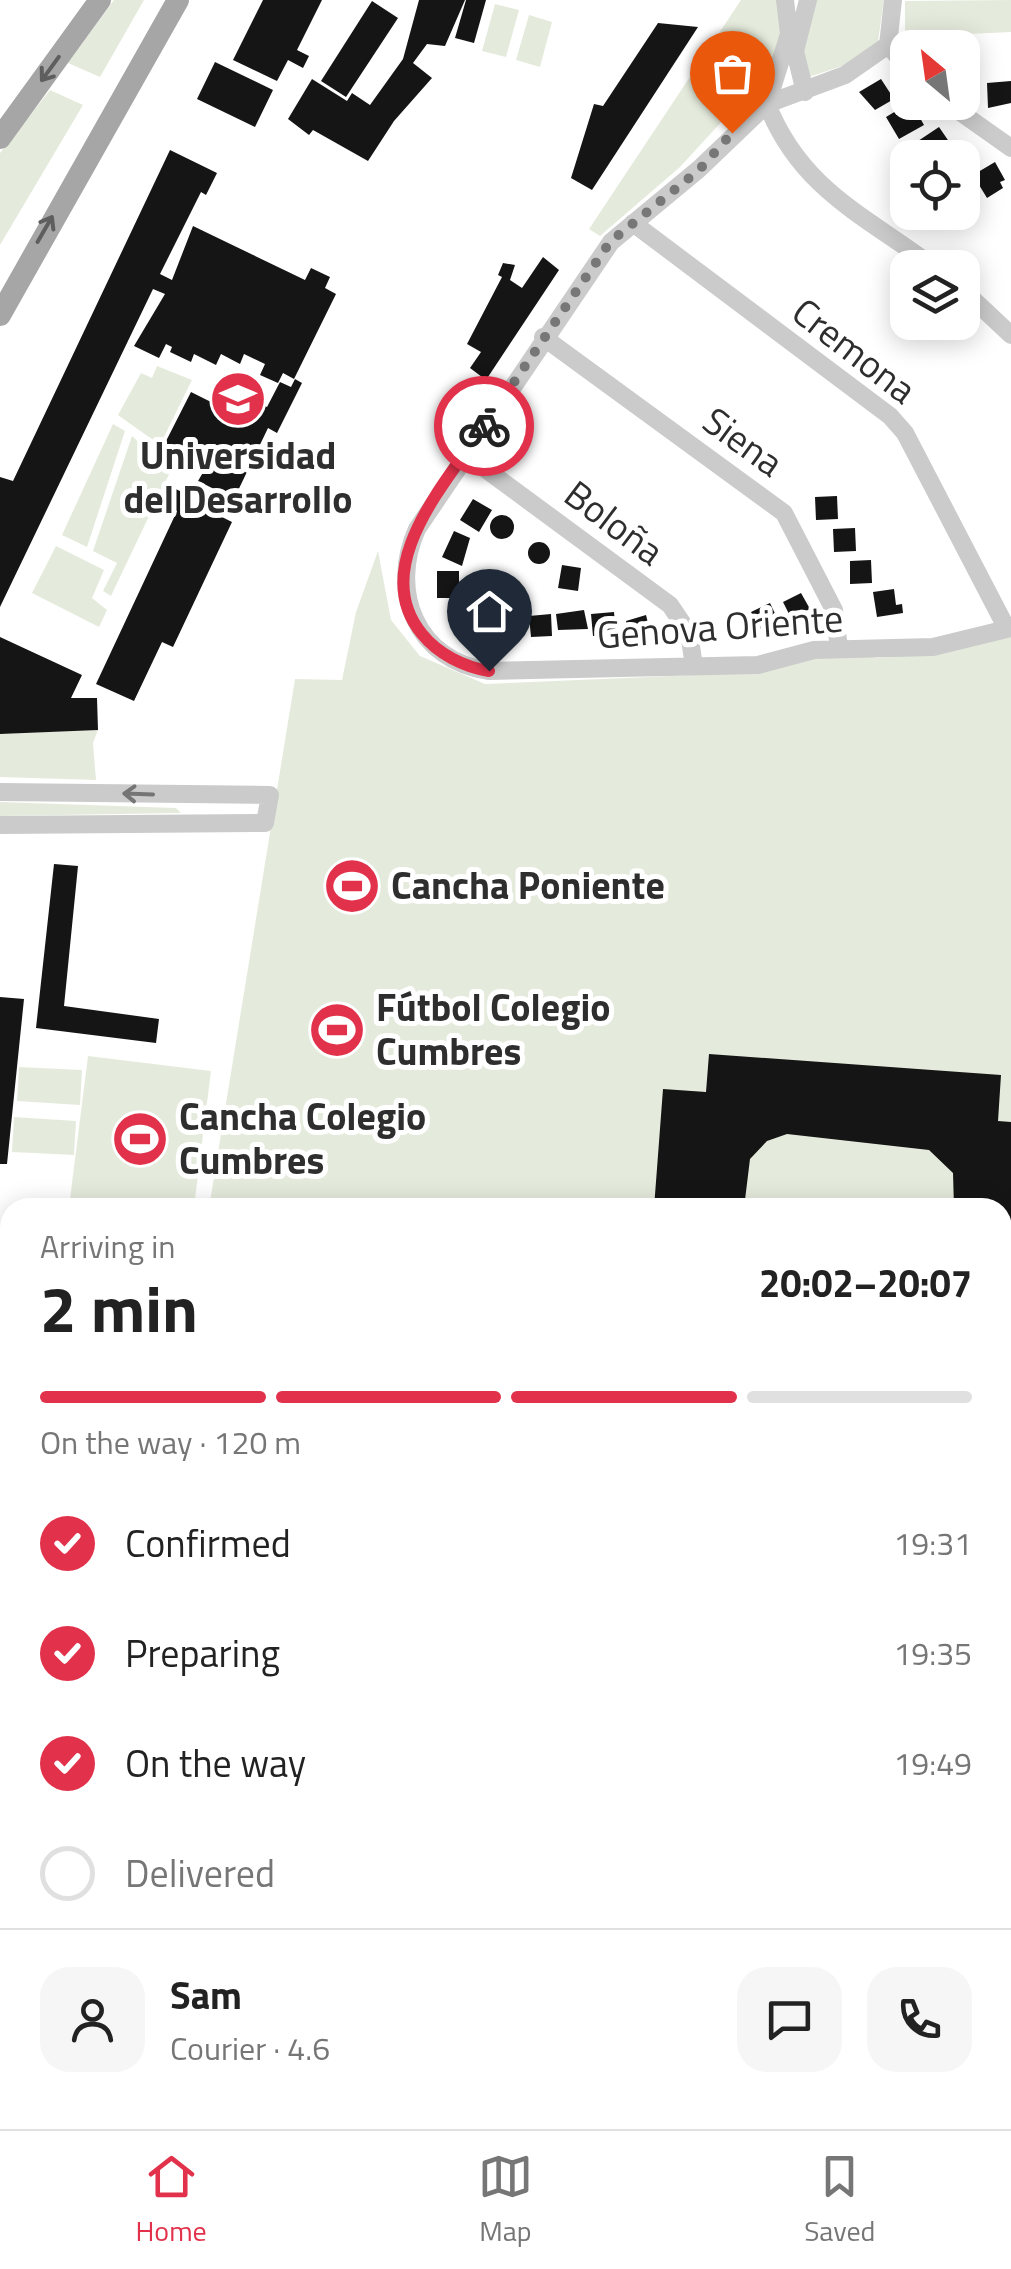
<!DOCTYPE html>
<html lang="en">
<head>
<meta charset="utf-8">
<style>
  :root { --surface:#fff; --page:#f6f6f6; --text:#222; --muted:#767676; --line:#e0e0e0; --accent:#e2324b }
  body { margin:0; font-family:"Titillium Web",sans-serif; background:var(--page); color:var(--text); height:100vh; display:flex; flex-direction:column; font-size:38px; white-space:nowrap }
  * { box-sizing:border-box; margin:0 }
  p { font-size:32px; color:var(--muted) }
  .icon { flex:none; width:55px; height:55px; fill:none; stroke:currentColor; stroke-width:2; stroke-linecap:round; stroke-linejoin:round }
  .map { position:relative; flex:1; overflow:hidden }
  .panel { position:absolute; left:0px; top:1198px; width:1012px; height:932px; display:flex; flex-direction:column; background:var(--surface); border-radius:30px 30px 0 0; box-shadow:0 5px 25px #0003 }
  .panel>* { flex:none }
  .needle { width:65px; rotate:331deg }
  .controls { position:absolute; left:890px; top:30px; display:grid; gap:20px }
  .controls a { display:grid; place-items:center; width:90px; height:90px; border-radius:20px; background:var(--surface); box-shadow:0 5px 25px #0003; font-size:50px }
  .pin { position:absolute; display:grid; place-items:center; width:85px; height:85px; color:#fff; margin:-102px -42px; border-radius:50% 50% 50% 0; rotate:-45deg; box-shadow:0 0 10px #0007 }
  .pin .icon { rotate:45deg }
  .courier { position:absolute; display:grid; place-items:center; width:100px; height:100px; margin:-50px; border:8px solid #e2324b; border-radius:50%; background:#fff; color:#222; box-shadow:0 2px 12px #0007 }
  .head em { font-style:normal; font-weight:700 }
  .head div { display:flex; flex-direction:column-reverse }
  .head { display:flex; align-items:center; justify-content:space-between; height:170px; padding:0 40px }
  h1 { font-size:65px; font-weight:700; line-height:75px }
  .bar { display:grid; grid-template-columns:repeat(4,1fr); gap:15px 10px; align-content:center; height:120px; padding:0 40px }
  .bar i { height:12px; border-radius:8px; background:var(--line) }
  .bar .on { background:var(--accent) }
  .bar p { grid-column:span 4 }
  .line { display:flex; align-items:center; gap:25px; padding:0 40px; border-top:2px solid var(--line) }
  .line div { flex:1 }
  .round { display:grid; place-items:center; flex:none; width:105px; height:105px; border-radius:30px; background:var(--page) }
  ol { padding:0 40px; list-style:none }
  li { display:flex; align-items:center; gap:30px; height:110px }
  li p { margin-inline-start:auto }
  li .icon { padding:10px; border-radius:50%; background:var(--accent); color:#fff; stroke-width:4 }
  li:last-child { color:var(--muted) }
  li i { width:55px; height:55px; border:5px solid var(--line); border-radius:50% }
  .menu { display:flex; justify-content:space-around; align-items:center; height:140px; border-top:2px solid var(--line); background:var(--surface); font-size:28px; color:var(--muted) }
  .menu a { display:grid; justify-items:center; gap:5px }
  .menu .on { color:var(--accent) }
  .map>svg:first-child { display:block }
  .green { fill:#e5ebdc }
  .building { fill:#151515 }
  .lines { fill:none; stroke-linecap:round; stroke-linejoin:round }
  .minor { stroke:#cbcbcb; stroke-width:18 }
  .major { stroke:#a6a6a6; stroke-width:22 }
  .oneway { stroke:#5e5e5e }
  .oneway2 { stroke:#757575 }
  .done { stroke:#777; stroke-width:10; stroke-dasharray:0 18 }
  .route { stroke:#e2324b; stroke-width:12 }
  .labels { text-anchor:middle; stroke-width:10; stroke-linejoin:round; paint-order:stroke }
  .street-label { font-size:38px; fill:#2e2e2e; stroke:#fff }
  .poi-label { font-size:38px; font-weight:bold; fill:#2e2e2e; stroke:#fff; text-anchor:start }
</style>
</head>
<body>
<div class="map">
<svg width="1011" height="2129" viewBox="0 0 1011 2129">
  <rect width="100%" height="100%" fill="#fff"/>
  <!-- green -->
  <path class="green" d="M114,0H144L100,77L68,63Z
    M741,0H777L783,28L770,69L680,167L600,236L589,229Z
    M813,0H884L878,41L845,65L809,77L801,49Z
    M1011,0V32L905,37V1Z
    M495,4L519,10L506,57L482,51Z
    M529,15L552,22L540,67L516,60Z
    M50,90L83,105L0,245V153Z
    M157,366L192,380L160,445L118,415L141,373L152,378Z
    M113,424L125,431L87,547L62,535Z
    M132,436L170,472L111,596L103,591L117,563L93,551Z
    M56,546L104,570L92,598L107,610L99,627L32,593Z
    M378,551L391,620L420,656L485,684L695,675L842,652L877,658L930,654L1011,637V2129H412L406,2120H1002V1208H209L295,679L342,680L356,612Z
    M85,730H98L93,743L96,780L0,777V734Z
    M0,802L176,808L181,813L0,816Z
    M88,1056L211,1071L194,1207H69Z
    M19,1067L82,1070L80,1105L17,1101Z
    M14,1117L76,1121L74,1155L12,1152Z"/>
  <!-- building -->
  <path class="building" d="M263,0H322L297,50L309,56L303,68L288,60L277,81L233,60Z
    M419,0H465L445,46L427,44L413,63L432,78L394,121L368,161L313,130L309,135L288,119L312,79L347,101L352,93L370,105L403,59Z
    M466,0H486L474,43L455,38Z
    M372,1L398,18L346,97L321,81Z
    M658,23L698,27L592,190L571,178L594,104L603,106Z
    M215,62L273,90L255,127L197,99Z
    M978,64V89L962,90V65Z
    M881,79L894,99L875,110L859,92Z
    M1011,81V103L988,108L987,83Z
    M911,102L924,125L899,139L886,117Z
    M939,127L952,146L935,158L918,155L912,145Z
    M959,145L962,149L968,145L979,160L962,172V158H952L948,152Z
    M170,150L217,173L206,195L201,192L160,274L172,280L193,226L305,280L311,268L330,277L325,288L336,294L294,379L283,373L278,383L260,375L265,364L244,354L240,364L221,354L216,365L194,354L191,362L170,352L172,347L166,344L159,358L134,346L165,294L153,289L0,607V477L13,481Z
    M995,162L1005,180L1000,182L1003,188L987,198L973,175Z
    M543,257L559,270L486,380L470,368L481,352L467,344L502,277L498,275L503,263L515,265L510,280L522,288Z
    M295,379L302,383L277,433L268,428L234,499L198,481L205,469L163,447L191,392L233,413L238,392L267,407L280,382L291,387Z
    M167,485L221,510L218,515L232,522L173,647L162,642L134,701L96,684L177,511L159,502Z
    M837,496L838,519L816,520L815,497Z
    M473,499L492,510L479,532L460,520Z
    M490 527a12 12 0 1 1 24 0a12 12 0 1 1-24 0Z
    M855,528L856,551L834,552L833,529Z
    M454,531L470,538L462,566L442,557Z
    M528 553a11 11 0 1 1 22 0a11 11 0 1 1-22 0Z
    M871,560L872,583L850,584V561Z
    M562,565L581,568L578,591L558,588Z
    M437,571H459V598H437Z
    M894,589L896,605L902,604L903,613L877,617L873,592Z
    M801,593L810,609L791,618L783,602Z
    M770,603L778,620L760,629L751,612Z
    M464,605L483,615L473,635L453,625Z
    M584,610L588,629L558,630L556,614Z
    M614,612L616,634L593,636L591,614Z
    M551,614L552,636L531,637L529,616Z
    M646,615L651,635L631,641L626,621Z
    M517,618L518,638L498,639L497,619Z
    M0,637L82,675L71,698H97L98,730L0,734Z
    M54,864L78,866L64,1006L159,1019L156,1043L36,1028Z
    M0,997L24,999L7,1164H0Z
    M709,1054L1001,1075L998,1121L1011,1122V1511L1002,1510V1208H954L953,1173L929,1150L787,1134L767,1141L750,1159L744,1208H654L663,1089L706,1092Z
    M1011,1645V1677L1002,1681V1649Z
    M7,1666H10V1769H4Z
    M10,2032V2072L0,2056V2037Z
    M10,2114V2120L263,2121L236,2129H0V2116Z"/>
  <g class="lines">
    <!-- minor -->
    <path class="minor" d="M785,0L789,34L767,104C801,190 866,216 935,268
      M893,0L888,45L908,68
      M888,45L845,75L767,104L699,169L611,242L417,529C389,591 416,661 489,671L758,665L814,650L933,647L1011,628
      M805,92L795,51L808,0
      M946,102L1011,148
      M633,223L890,416L905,433L1007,629
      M962,289L1011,335
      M543,337L784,513L834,610L839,648
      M465,454L670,605L689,633L694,666
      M0,792L270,795L265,823L0,825
      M0,1852L10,1850
      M0,1887L10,1884
      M0,1972L5,1990"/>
    <!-- major -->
    <path class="major" d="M0,138L100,0
      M0,315L178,0"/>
  </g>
  <!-- one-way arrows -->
  <defs><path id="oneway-shaft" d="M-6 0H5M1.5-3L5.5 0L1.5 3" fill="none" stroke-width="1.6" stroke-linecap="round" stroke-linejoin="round" transform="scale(2.5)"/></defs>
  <g class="oneway">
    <use href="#oneway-shaft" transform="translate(50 69) rotate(126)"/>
    <use href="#oneway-shaft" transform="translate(45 229) rotate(-60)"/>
  </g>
  <use class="oneway2" href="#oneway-shaft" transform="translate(138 794) rotate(-178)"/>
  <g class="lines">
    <!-- done -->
    <path class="done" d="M484,426L610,242L699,170L732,133"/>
    <!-- route -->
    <path class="route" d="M484,426C447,482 367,567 422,634C438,654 464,667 489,671"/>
  </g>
  <!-- icons -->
  <defs>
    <g id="university-disc" transform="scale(2.875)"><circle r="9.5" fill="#e2324b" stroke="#fff"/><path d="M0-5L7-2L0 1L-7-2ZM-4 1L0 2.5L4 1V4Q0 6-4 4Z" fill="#fff"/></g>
    <g id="stadium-disc" transform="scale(2.875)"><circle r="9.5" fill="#e2324b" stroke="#fff"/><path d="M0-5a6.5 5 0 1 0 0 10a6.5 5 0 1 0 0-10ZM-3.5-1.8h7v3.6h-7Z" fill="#fff"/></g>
  </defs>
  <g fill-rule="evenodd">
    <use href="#university-disc" x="238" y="399"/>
    <use href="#stadium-disc" x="352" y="886"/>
    <use href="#stadium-disc" x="337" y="1030"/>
    <use href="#stadium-disc" x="140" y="1139"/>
  </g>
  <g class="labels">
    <!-- street labels -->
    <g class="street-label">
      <text transform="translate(854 351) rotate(38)" y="13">Cremona</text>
      <text transform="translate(743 442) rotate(36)" y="13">Siena</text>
      <text transform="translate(614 523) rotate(37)" y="13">Boloña</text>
      <text transform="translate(720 627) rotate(-4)" y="13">Genova Oriente</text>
    </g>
    <!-- poi labels -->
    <g class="poi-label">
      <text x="238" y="469" text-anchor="middle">Universidad<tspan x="238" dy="44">del Desarrollo</tspan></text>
      <text x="391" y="899">Cancha Poniente</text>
      <text x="376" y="1021">Fútbol Colegio<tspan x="376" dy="44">Cumbres</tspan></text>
      <text x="179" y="1130">Cancha Colegio<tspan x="179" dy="44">Cumbres</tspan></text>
    </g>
  </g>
</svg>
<div class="controls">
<a><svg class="needle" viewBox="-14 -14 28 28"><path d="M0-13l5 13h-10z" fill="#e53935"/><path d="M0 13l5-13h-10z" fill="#767676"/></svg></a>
<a><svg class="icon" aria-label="locate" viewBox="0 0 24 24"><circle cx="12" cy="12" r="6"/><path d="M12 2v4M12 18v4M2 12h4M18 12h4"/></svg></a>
<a><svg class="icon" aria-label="layers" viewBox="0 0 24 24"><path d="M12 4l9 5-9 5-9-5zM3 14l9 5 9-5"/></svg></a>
</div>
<div class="pin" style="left:732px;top:133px;background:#ea580c"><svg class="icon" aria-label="bag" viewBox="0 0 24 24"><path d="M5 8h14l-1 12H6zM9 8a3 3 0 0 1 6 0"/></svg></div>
<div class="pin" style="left:489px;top:671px;background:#1f2937"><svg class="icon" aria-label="home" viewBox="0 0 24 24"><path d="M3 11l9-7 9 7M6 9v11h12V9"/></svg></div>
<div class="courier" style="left:484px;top:426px"><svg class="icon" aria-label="bike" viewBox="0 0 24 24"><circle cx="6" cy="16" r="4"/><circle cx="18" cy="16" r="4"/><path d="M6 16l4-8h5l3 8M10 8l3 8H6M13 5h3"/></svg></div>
<section class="panel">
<div class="head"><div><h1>2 min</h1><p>Arriving in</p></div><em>20:02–20:07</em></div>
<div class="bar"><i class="on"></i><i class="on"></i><i class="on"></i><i></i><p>On the way · 120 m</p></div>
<ol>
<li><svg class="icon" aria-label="check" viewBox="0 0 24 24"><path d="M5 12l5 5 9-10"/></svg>Confirmed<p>19:31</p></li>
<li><svg class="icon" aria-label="check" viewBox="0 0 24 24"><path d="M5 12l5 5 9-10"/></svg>Preparing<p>19:35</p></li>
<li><svg class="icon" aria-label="check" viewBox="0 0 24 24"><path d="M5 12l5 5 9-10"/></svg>On the way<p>19:49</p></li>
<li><i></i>Delivered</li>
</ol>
<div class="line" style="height:180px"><a class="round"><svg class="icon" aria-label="person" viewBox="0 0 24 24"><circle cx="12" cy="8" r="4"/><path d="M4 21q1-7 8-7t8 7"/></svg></a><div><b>Sam</b><p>Courier · 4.6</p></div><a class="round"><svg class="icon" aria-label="chat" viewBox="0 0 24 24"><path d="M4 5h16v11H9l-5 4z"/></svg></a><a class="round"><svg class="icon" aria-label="phone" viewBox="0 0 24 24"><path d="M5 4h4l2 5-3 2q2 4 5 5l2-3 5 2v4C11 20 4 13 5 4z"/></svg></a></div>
</section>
</div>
<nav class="menu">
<a class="on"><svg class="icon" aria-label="home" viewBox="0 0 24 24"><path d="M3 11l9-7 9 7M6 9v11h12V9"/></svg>Home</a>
<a><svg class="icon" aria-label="map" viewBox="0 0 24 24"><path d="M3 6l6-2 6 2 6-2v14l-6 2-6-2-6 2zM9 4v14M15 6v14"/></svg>Map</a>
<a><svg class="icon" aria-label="saved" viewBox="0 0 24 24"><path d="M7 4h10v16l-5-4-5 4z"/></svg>Saved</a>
</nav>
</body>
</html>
